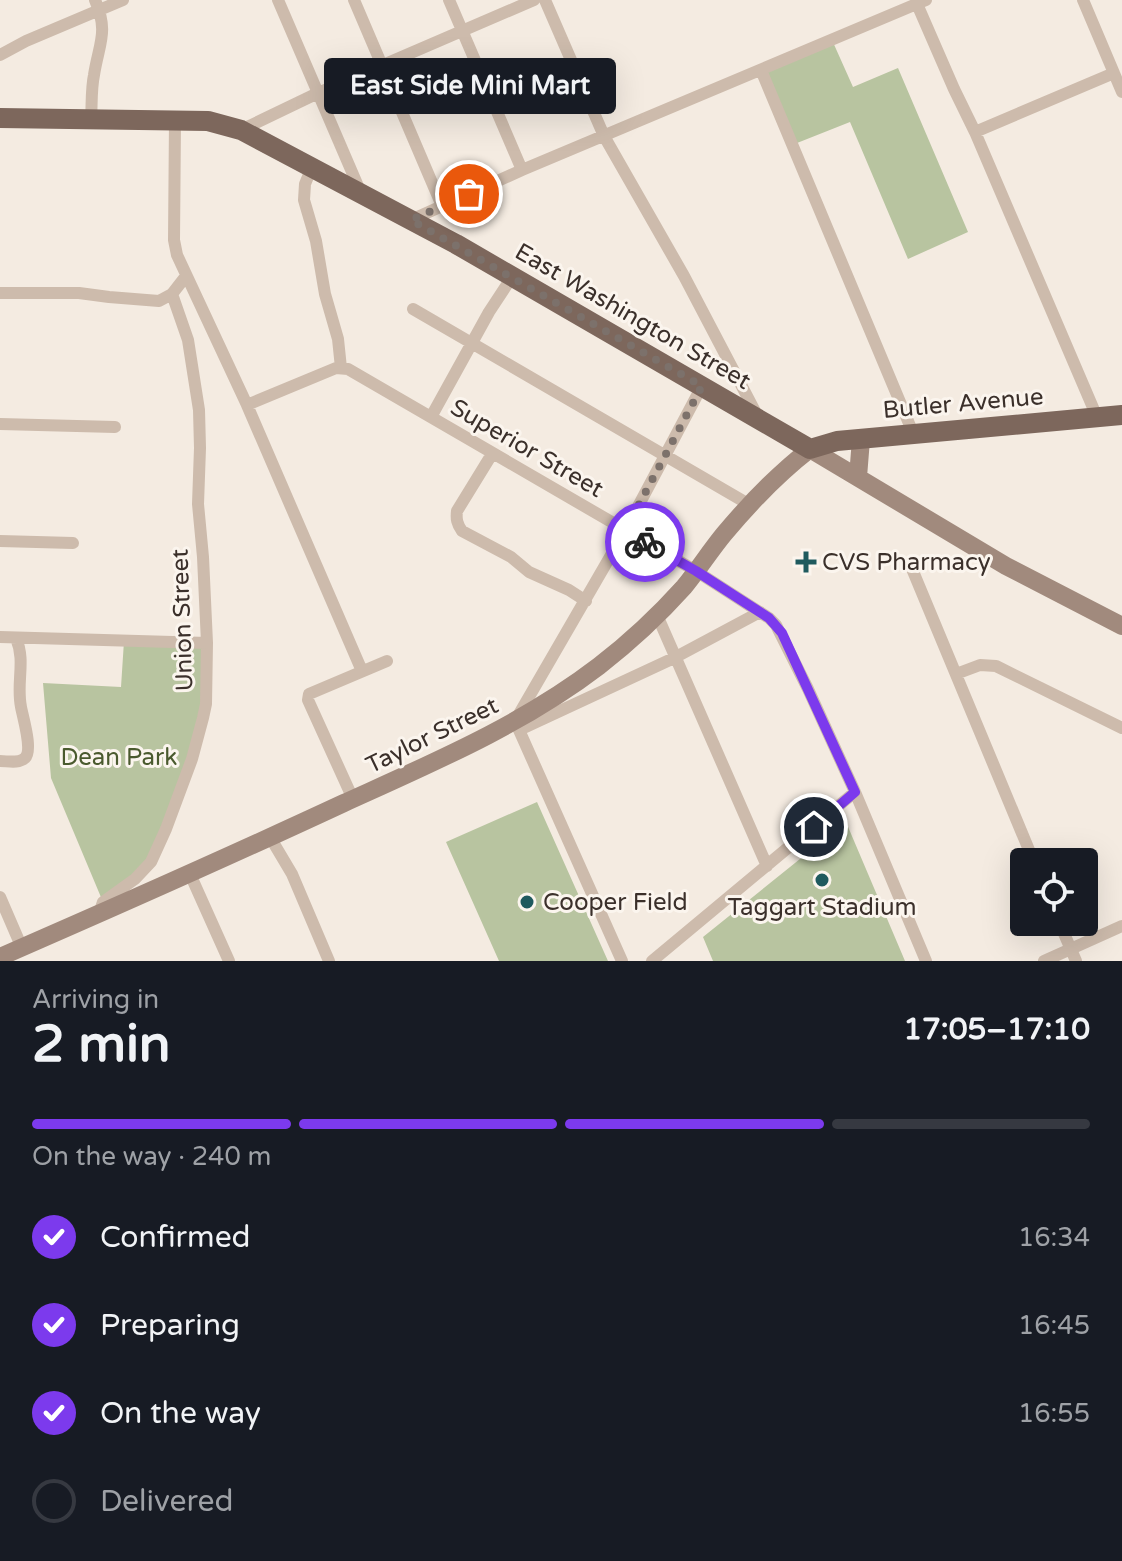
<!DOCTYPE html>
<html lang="en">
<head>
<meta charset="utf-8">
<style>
  :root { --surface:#171b24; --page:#242831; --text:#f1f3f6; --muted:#9ea1a6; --line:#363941; --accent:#7c3aed }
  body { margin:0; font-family:"Varela Round",sans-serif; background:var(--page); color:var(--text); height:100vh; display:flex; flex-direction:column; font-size:30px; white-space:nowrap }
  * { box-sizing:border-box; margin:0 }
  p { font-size:26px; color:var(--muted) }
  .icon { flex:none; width:44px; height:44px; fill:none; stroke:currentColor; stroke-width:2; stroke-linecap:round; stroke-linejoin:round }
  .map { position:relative; height:961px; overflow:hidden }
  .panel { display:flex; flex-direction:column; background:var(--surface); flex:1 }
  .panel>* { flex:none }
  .buttons { position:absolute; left:1010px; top:848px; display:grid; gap:16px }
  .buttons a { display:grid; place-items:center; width:88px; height:88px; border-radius:8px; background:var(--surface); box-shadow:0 8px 32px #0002; font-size:40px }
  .pin { position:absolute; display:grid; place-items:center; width:68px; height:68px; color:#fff; margin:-34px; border:4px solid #fff; border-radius:50%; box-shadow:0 2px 8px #0007 }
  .courier { position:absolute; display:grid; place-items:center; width:80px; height:80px; margin:-40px; border:6px solid #7c3aed; border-radius:50%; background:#fff; color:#222; box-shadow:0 2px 10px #0007 }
  .bubble { position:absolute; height:56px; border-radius:8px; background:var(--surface); box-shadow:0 8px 32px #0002; font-size:26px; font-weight:800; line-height:56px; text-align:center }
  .overview em { font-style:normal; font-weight:800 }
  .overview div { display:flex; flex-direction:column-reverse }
  .overview { display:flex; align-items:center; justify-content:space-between; height:136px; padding:0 32px }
  h1 { font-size:52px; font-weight:800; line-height:60px }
  .bar { display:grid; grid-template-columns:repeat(4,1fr); gap:12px 8px; align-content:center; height:96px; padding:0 32px }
  .bar i { height:10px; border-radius:6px; background:var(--line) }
  .bar .current { background:var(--accent) }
  .bar p { grid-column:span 4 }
  ol { padding:0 32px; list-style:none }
  li { display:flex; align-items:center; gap:24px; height:88px }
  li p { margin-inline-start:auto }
  li .icon { padding:8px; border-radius:50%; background:var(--accent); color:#fff; stroke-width:4 }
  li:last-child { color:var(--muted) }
  li i { width:44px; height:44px; border:4px solid var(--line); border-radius:50% }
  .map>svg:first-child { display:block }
  .green { fill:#b8c4a0 }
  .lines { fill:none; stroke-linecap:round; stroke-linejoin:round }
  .minor { stroke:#cdbbac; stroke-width:12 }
  .secondary { stroke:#a18a7d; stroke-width:18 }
  .primary { stroke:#7d675c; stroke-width:20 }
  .done { stroke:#7c716b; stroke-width:8; stroke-dasharray:0 14.4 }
  .route { stroke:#7c3aed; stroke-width:10 }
  .poi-dot { fill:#1f5a5e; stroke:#fbf5ee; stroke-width:3 }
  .labels { text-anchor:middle; stroke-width:6; stroke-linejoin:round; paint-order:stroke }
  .street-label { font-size:24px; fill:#3b302b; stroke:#fbf5ee }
  .poi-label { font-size:24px; fill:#3b302b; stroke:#fbf5ee; text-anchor:start }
  .park-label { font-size:24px; fill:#4a5a2e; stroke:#fbf5ee }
</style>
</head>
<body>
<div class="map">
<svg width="1122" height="961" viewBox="0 0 1122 961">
  <rect width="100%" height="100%" fill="#f4ebe1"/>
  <!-- green -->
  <path class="green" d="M832,40L853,87L898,68L968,232L908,259L850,122L792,145L761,70Z
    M124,641L207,643L206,704L155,855L103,902L51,778L43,683L121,687Z
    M537,802L608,961H499L446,842Z
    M846,822L905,961H713L703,937Z"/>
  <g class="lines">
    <!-- minor -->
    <path class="minor" d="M278,0L361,193
      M354,0L442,206
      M449,0L522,170
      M545,0L604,136L684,276L758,417
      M1083,0L1122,92
      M917,4L954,89L975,132L1097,417
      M0,55L26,41L123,0
      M761,70L913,433
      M91,120C92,105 91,89 94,75C99,43 109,32 95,0
      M175,120L174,240L177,255L247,405L362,671
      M241,130L318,93L534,0
      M975,132L1114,73
      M312,167L305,184L304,200L316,241L325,294L338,339L341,368
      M411,220L522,170L926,0
      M0,293H79L109,297L159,301L172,294L186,276
      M413,309L750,505
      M247,405L336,368L348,369L696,571L769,618L776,625L808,689L855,792L926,961
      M431,417L489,312L512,277
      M0,424L115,427
      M492,454L457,511C456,519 457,524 462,531L511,557L529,572L569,590L586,601
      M0,541L73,543
      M910,564L1034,862
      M657,615L767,866
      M0,637L207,643
      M956,674L980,665L996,666L1122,728
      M519,730L674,658L760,612
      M0,761C8,761 18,764 25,758C33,750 23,718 21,707C16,682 26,662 16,638
      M353,799L308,700L309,694L387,661
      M270,837L292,874L329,961
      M190,874L229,961
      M0,897L22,948
      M99,914L103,902L135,879L151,862L166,829L192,759L203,718L206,704L207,643L203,557L198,504L200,448L199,410L188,340L172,294
      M1059,922L1076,961
      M622,961L515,721L625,531L702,386
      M652,961L855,792
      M1044,961L1122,926"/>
    <!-- secondary -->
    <path class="secondary" d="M858,477L861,439
      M0,957C115,907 230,856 344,803C432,763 522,725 599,666C630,642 658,616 684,587C698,570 710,551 724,534C750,503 779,473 810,449L1006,566L1122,626"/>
    <!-- primary -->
    <path class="primary" d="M0,118L208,121L241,130L456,244L810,449L837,441L1122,415"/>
  </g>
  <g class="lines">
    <!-- done -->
    <path class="done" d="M469,194L411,220L702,386L625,531L645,542"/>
    <!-- route -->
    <path class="route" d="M645,542L696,571L769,618L782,633L855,792L814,827"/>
  </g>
  <!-- markers -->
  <g class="poi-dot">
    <path d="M802 550h8v8h8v8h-8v8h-8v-8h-8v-8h8z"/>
    <circle cx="822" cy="880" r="8"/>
    <circle cx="527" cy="902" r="8"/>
  </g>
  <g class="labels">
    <!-- street labels -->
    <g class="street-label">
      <text transform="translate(633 316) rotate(30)" y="8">East Washington Street</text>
      <text transform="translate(963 403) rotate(-5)" y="8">Butler Avenue</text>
      <text transform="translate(527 448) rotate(30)" y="8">Superior Street</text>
      <text transform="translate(182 620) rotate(-92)" y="8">Union Street</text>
      <text transform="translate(432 735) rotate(-26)" y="8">Taylor Street</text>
    </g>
    <!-- poi labels -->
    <g class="poi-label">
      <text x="822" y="570">CVS Pharmacy</text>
      <text x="543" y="910">Cooper Field</text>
      <text x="822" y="915" text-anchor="middle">Taggart Stadium</text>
    </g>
    <!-- park labels -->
    <g class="park-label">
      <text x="119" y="765">Dean Park</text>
    </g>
  </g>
</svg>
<div class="buttons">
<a><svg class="icon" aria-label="locate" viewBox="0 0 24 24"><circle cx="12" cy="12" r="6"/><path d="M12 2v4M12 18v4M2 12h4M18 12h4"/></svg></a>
</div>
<div class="pin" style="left:469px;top:194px;background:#ea580c"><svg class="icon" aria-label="bag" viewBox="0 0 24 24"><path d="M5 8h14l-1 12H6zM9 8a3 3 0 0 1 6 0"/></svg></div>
<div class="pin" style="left:814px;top:827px;background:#1f2937"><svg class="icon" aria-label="home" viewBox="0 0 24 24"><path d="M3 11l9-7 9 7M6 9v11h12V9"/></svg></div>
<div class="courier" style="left:645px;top:542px"><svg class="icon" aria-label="bike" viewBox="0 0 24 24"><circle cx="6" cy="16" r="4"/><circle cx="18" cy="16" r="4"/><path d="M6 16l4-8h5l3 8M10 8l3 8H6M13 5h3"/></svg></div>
<div class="bubble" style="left:324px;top:58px;width:292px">East Side Mini Mart</div>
</div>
<section class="panel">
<div class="overview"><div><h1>2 min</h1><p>Arriving in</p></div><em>17:05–17:10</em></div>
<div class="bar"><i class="current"></i><i class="current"></i><i class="current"></i><i></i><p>On the way · 240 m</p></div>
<ol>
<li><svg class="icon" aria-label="check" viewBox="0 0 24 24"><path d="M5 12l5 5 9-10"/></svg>Confirmed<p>16:34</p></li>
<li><svg class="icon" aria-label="check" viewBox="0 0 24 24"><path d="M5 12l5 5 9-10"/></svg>Preparing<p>16:45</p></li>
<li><svg class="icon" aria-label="check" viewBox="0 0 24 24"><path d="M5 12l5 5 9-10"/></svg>On the way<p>16:55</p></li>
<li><i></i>Delivered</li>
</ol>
</section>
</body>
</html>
